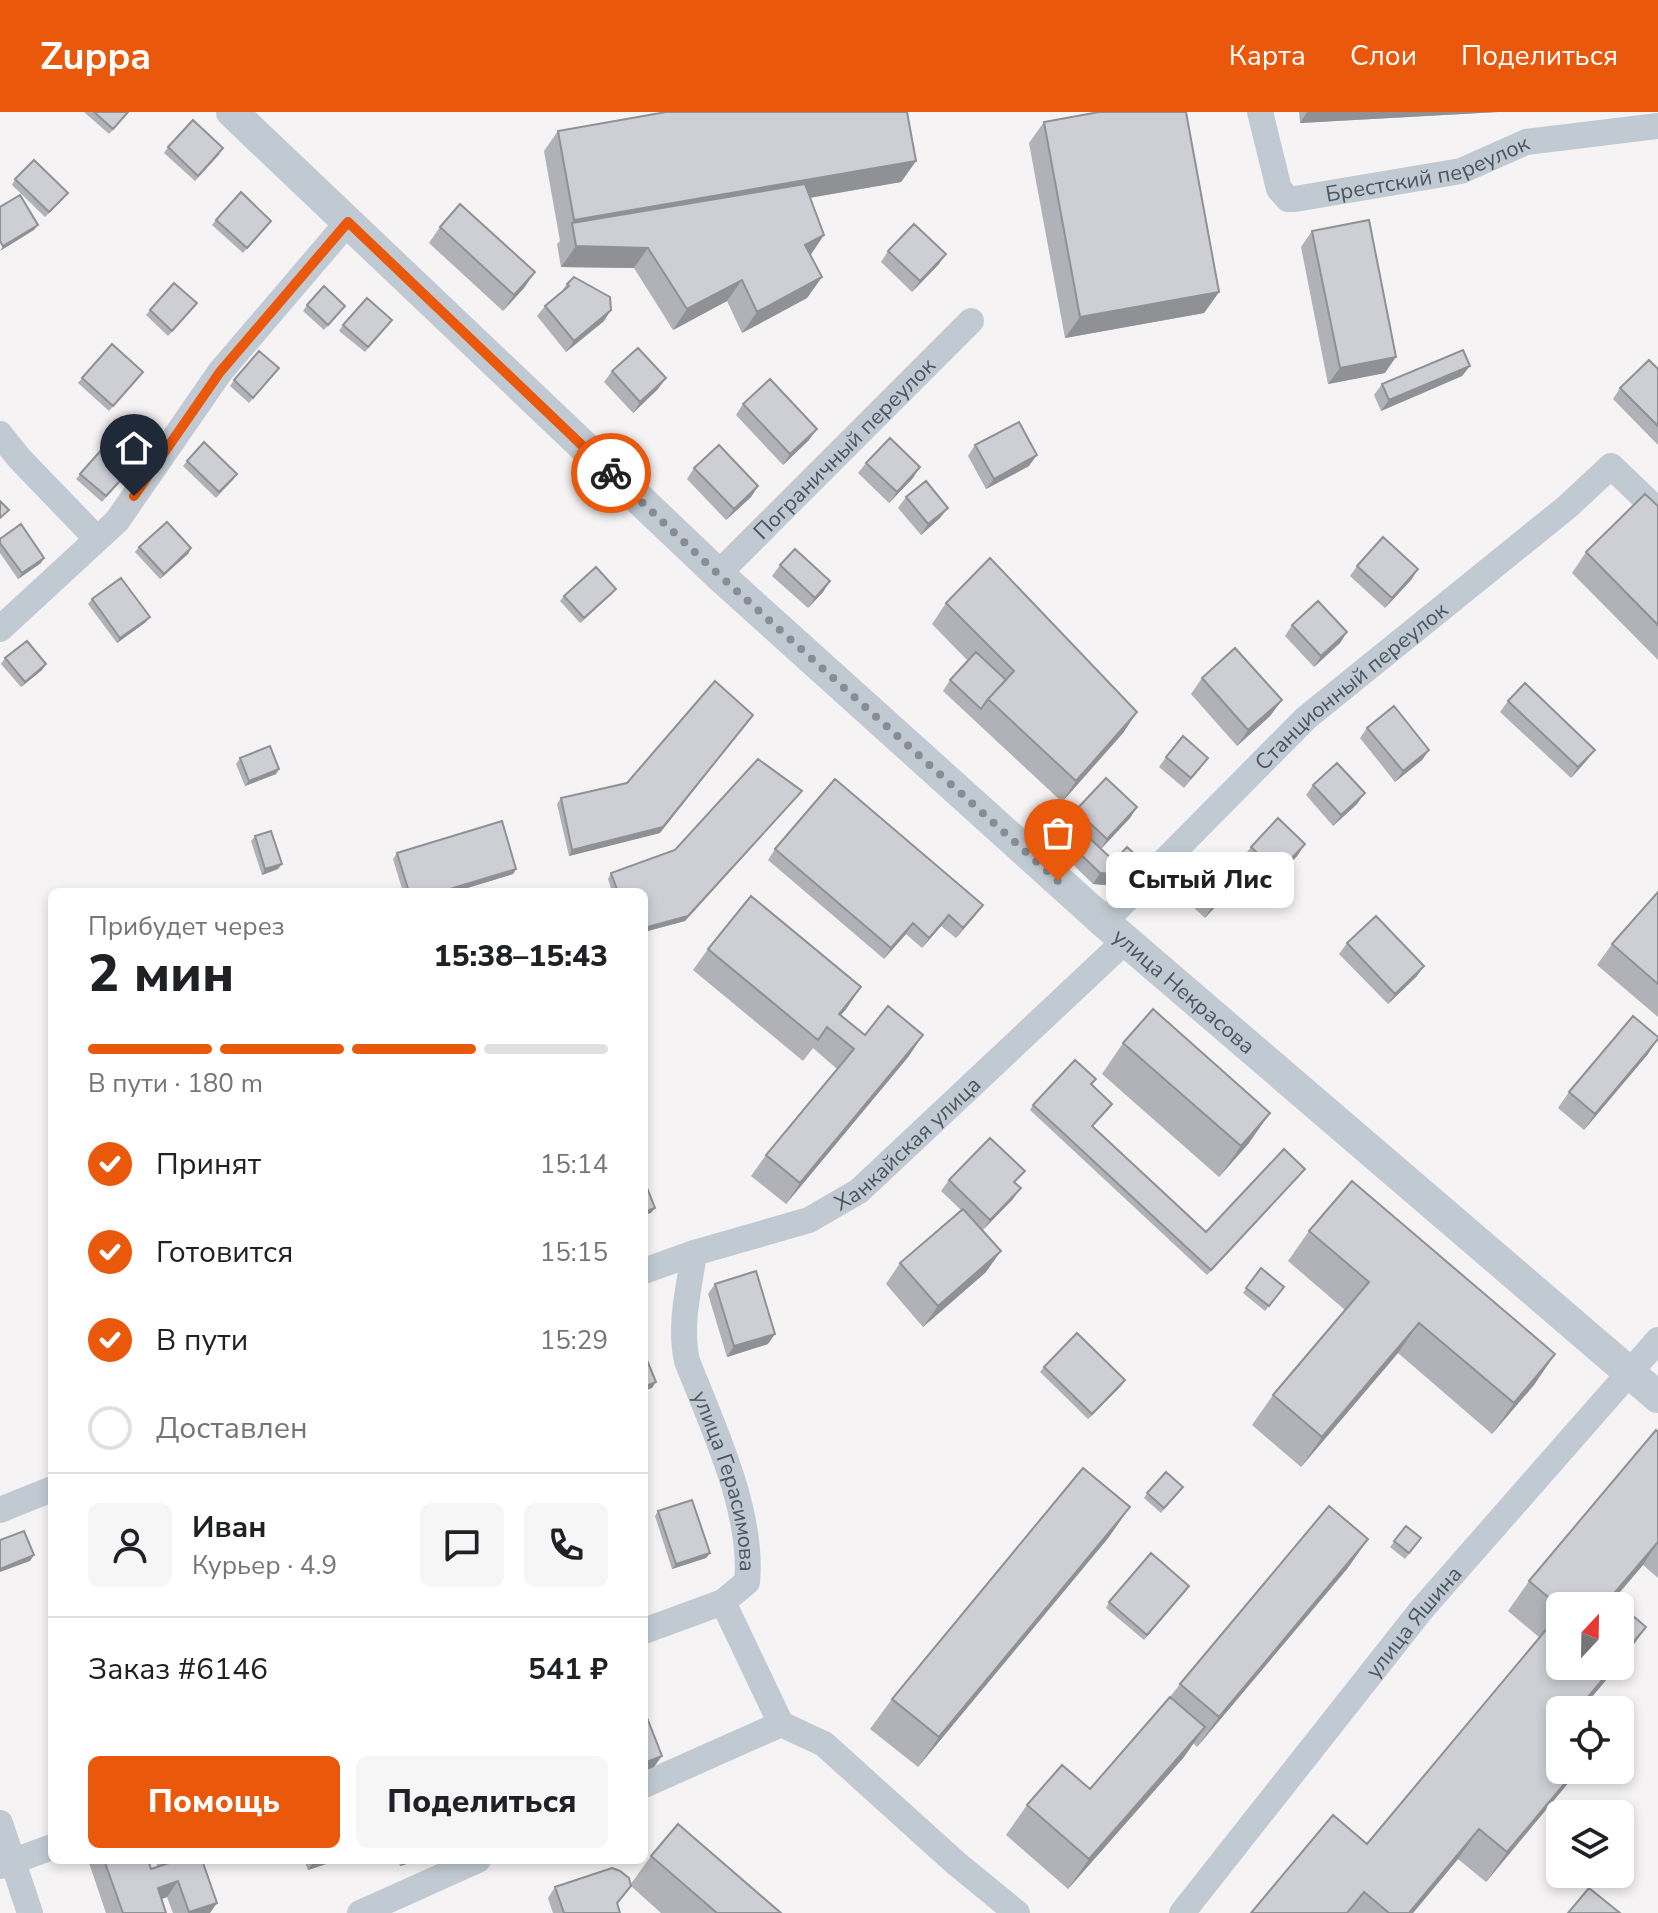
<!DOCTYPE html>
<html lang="ru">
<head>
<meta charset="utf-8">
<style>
  :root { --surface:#fff; --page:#f6f6f6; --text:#202124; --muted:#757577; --line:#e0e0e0; --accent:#ea580c }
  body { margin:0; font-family:"Nunito Sans",sans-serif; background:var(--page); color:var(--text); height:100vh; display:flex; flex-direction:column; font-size:30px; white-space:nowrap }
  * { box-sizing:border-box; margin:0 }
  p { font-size:26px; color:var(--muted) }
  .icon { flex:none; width:44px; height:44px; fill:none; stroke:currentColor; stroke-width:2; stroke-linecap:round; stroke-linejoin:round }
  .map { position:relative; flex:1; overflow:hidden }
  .panel { position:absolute; left:48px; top:776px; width:600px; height:976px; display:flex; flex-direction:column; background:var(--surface); border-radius:12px; box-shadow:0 4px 12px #0003 }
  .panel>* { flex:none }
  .needle { width:52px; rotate:22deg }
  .tools { position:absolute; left:1546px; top:1480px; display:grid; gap:16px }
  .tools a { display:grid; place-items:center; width:88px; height:88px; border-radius:12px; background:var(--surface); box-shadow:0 4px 12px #0003; font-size:40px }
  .pin { position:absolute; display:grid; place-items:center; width:68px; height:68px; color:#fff; margin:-82px -34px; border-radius:50% 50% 50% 0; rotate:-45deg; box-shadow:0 0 8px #0007 }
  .pin .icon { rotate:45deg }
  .courier { position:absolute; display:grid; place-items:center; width:80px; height:80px; margin:-40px; border:6px solid #ea580c; border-radius:50%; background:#fff; color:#222; box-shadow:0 2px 10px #0007 }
  .bubble { position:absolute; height:56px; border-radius:12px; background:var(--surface); box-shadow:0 4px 12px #0003; font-size:26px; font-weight:800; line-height:56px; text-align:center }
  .head em { font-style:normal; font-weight:800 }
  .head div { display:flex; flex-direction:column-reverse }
  .head { display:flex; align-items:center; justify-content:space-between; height:136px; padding:0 40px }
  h1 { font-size:52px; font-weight:800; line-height:60px }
  .bar { display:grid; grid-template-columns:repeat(4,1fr); gap:12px 8px; align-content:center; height:96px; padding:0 40px }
  .bar i { height:10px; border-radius:6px; background:var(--line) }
  .bar .selected { background:var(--accent) }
  .bar p { grid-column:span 4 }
  .line { display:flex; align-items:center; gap:20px; padding:0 40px; border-top:2px solid var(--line) }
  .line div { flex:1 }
  .round { display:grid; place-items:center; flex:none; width:84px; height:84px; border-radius:12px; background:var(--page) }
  ol { padding:0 40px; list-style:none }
  li { display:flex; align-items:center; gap:24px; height:88px }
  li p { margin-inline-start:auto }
  li .icon { padding:8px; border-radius:50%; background:var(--accent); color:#fff; stroke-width:4 }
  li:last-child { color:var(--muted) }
  li i { width:44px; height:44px; border:4px solid var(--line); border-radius:50% }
  .cta { display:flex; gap:16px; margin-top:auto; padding:16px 40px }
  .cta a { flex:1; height:92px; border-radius:12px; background:var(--accent); color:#fff; font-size:32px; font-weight:800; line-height:92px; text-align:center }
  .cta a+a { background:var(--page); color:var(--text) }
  header { display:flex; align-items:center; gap:48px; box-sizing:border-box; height:112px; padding:0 40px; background:var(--accent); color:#fff }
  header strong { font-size:38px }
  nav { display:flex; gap:44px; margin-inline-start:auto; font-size:28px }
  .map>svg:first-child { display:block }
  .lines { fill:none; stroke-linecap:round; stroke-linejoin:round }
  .minor { stroke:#c1cad2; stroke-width:26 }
  .tertiary { stroke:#c1cad2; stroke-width:32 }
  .wall { fill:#b0b2b7 }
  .shaded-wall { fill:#909195 }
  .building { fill:#cdcfd5; stroke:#909195; stroke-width:2 }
  .done { stroke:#868d94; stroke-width:8; stroke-dasharray:0 14.4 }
  .route { stroke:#ea580c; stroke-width:10 }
  .labels { text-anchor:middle; stroke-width:6; stroke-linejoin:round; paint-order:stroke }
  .street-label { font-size:22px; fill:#4a5661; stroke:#fff }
</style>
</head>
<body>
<header>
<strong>Zuppa</strong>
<nav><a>Карта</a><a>Слои</a><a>Поделиться</a></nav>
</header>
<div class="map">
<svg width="1658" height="1801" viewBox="0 0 1658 1801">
  <rect width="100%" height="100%" fill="#f5f3f3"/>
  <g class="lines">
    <!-- minor -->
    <g class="minor">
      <path id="s1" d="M1260,0L1279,77L1288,87H1295L1461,59L1526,30L1658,14"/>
      <path d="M0,322L19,346L97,427"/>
      <path id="s2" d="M718,462L971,209"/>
      <path d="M0,517L117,409L220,260L348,110"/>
      <path id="s3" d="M1104,810L1306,606L1567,395L1611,354L1658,399"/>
      <path id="s4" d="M694,1141C689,1177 679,1213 687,1249C712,1313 754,1400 747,1470L723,1490L781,1612L824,1632L957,1752L1017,1801"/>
      <path id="s5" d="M644,1159L694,1141L809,1108L859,1079L1125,829"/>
      <path d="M0,1398L52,1377"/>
      <path d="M644,1519L723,1490"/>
      <path d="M644,1673L781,1612"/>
      <path d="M0,1711L30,1801"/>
      <path d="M0,1754L52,1735"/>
      <path d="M360,1801L478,1748"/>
      <path id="s6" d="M1182,1801L1422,1497L1658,1228"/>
    </g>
    <!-- tertiary -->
    <path class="tertiary" id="s7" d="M232,0L718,462L1104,810L1658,1285"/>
  </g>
  <!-- wall -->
  <path class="wall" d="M84,0H129L109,22Z
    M1299,0H1498L1300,11Z
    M1044,10L1219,180L1204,201L1065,226L1029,31Z
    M558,19L916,49L901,70L810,86V143L822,165L807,186L742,221L727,189L673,218L634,156L561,155L557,132L560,129L544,39Z
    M168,35L220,42L195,69L164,41Z
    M15,67L64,86L45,105L12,73Z
    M216,108L271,109L243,141L212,113Z
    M440,115L535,160L524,176L503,199L429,131Z
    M1312,119L1385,261L1328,272L1301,135Z
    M888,139L939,152L912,180L881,150Z
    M567,172L604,209L566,240L537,204L545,194L561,180Z
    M197,191L168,224L146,203L150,198Z
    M307,193L345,194L324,218L303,199Z
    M343,213H388L365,240L339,219Z
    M1470,254L1462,264L1381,299L1374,283L1382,272Z
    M279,256L249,291L230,274L234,268Z
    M1658,257V333L1613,287L1620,276Z
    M612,259L658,277L633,301L604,270Z
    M143,260L109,299L78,271L82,266Z
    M743,292L809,328L783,353L736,303Z
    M975,333L1029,354L986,377L968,344Z
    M187,349L234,367L216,386L183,354Z
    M866,351L913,366L889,391L858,361Z
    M694,356L758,374L751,385L726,408L687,367Z
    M129,359L102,390L76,367L80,362Z
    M906,385L940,406L921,423L898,396Z
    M1658,394V548L1572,461L1586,440Z
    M0,427L41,451L18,467L0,441Z
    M139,435L191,436L188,442L160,467L135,440Z
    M780,453L830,469L823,480L808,496L772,464Z
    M1357,454L1418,457L1411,468L1385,496L1350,464Z
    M612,482L580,511L560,489L564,484Z
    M92,487L146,510L117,531L88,492Z
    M946,491L1137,600L1123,621L1062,690L943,579L950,568L968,549L932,512Z
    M1292,513L1347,520L1340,531L1314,555L1285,524Z
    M5,546L42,558L21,575L1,552Z
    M1202,566L1282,588L1270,604L1237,634L1191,582Z
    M1508,589L1587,648L1571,666L1500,600Z
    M1367,616L1429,638L1422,648L1395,670L1360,626Z
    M1166,645L1201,656L1184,676L1159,655Z
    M240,646L276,662L245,674L236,652Z
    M1313,673L1357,692L1333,714L1306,683Z
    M798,684L685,809L644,820V780H612L608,767L611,761L675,738Z
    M561,686L660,721L569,744L557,692Z
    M1137,695L1130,706L1101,737L1114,749L1133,758L1117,774L1093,772L1032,713L1040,703L1070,707L1076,698Z
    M255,724L278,757L262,763L251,729Z
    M1251,735L1298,743L1271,771L1243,745Z
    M775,737L983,793L956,826L941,814L922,836L906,822L884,847L768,748Z
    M397,741L516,757L513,762L454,780H403L393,747Z
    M1187,771L1226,783L1205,806L1179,782Z
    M1658,780V905L1597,853L1612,832Z
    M1347,831L1417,864L1388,892L1339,842Z
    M708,837L847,896L841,903L865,923L909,944L786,1092L751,1064L766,1043L837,957L813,936L803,949L693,858Z
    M1123,931L1249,1031L1219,1065L1102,962Z
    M1648,942L1584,1018L1558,996L1569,980Z
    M1092,973L1109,997L1093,1014L1206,1120L1301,1062L1207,1163L1030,998L1033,993Z
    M949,1068L1016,1071L1013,1087L982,1118L986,1160L923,1215L886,1172L900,1151L961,1098L941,1079Z
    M1309,1119L1555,1242L1534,1273L1492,1322L1398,1241L1301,1355L1252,1313L1273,1283L1345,1198L1288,1149Z
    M1261,1156L1284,1175L1265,1199L1243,1181Z
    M715,1172L768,1232L727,1245L708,1182Z
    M1044,1255L1121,1274L1088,1307L1040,1260Z
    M1658,1320V1466L1643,1453L1614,1487L1646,1515L1625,1545L1560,1494V1658H1579L1486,1770L1458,1747L1413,1801H1251L1367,1732L1540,1526L1508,1499L1529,1469Z
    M1183,1375L1161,1401L1144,1386L1147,1381Z
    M658,1399L710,1441L706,1446L672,1457L655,1404Z
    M1406,1414L1421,1426L1405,1447L1390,1435Z
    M1109,1425L918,1655L870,1617L892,1587Z
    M1368,1427L1347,1457L1197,1635L1193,1631L1184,1645L1068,1777L1006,1723L1027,1693L1090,1677L1170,1585L1180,1572Z
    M1186,1479L1144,1528L1106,1496L1109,1490Z
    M651,1744L781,1801H661L631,1774L617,1792L620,1801H553L548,1786L555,1775L630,1773Z
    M91,1748H148L151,1757L158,1755L155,1748H202L210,1801H173L167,1785L162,1787L166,1801H106L89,1751Z
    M304,1748H338L308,1758Z
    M398,1748H419L400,1754Z"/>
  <!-- shaded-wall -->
  <path class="shaded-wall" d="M1307,0H1498L1300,11Z
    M916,49L901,70L574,126L572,111L559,129L574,108Z
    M38,113L34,118L0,139L3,134Z
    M824,123L810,144L805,133Z
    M576,134L648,136L634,156L561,155Z
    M946,142L939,152L912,180L920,169Z
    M535,160L524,176L503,199L514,183Z
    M822,165L807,186L742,221L757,200Z
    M742,168L727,189L673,218L687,197Z
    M1219,180L1204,201L1065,226L1080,205Z
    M611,198L604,209L566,240L574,229Z
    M1396,245L1385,261L1328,272L1340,256Z
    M1470,254L1462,264L1381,299L1389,288Z
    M666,266L658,277L633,301L640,290Z
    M817,317L809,328L783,353L790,342Z
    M1037,343L1029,354L986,377L994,367Z
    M920,355L913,366L889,391L897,380Z
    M758,374L751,385L726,408L734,397Z
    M948,396L940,406L921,423L928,412Z
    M191,436L188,442L160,467L164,462Z
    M44,446L41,451L18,467L22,461Z
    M1418,457L1411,468L1385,496L1392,486Z
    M830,469L823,480L808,496L815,486Z
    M616,477L612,482L580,511L584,506Z
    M150,505L146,510L117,531L120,526Z
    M1347,520L1340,531L1314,555L1321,544Z
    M46,552L42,558L21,575L25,570Z
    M1282,588L1270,604L1237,634L1248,618Z
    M1137,600L1123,621L1062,690L1076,669Z
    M753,603L660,721L569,744L572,738Z
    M1429,638L1422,648L1395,670L1403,659Z
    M1595,638L1587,648L1571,666L1578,655Z
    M279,657L276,662L245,674L249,669Z
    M802,679L685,809L644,820V816Z
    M1365,681L1357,692L1333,714L1341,703Z
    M1137,695L1130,706L1100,738L1107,727Z
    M1305,732L1298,743L1271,771L1278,761Z
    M1140,747L1133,758L1117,774L1093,772L1100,761Z
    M282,752L278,757L262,763L265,757Z
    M516,757L513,762L454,780H440Z
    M1234,772L1226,783L1205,806L1212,795Z
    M983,793L975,804L956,826L963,816Z
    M949,803L941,814L922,836L929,826Z
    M913,811L906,822L884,847L891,836Z
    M1424,854L1417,864L1388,892L1395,882Z
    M861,875L847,896L829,917L839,902Z
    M923,923L909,944L786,1092L800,1071Z
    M1658,927L1648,942L1584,1018L1595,1002Z
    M1270,1001L1249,1031L1219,1065L1241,1034Z
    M1305,1057L1301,1062L1207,1163L1211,1158Z
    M1021,1076L1013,1087L982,1119L990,1108Z
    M655,1096L651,1101L644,1103V1100Z
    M1001,1139L986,1160L923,1215L938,1194Z
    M1419,1211L1398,1241L1301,1355L1322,1325Z
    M775,1222L768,1232L727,1245L734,1234Z
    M1555,1242L1534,1273L1492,1322L1514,1291Z
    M1125,1268L1121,1274L1088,1307L1092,1302Z
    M656,1270L652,1276L644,1279V1275Z
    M1130,1395L1109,1425L918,1655L939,1625Z
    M1368,1427L1347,1457L1197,1635L1219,1605Z
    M1658,1430L1643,1453L1608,1494L1611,1485Z
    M710,1441L706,1446L672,1457L676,1452Z
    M34,1443L30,1449L0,1460V1457Z
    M1646,1515L1625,1545L1620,1551V1546Z
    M1614,1554H1618L1581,1598H1577Z
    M1205,1615L1184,1645L1068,1777L1089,1747Z
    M662,1644L654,1655L644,1659V1651Z
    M1576,1658H1579L1486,1770L1507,1740Z
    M1479,1717L1458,1747L1413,1801H1409Z
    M315,1748H338L308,1758Z
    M405,1748H419L400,1754Z
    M178,1769L167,1785L147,1792L158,1776Z
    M217,1791L210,1801H188L189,1800Z"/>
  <!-- building -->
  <path class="building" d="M94,0H128L113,17Z
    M666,0H907L916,49L574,108L558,19Z
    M1099,0H1186L1219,180L1080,205L1044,10Z
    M193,8L223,36L198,64L168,35Z
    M34,48L68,81L49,100L15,67Z
    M805,72L824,123L805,133L822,165L757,200L742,168L687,197L648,136L576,134L572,111Z
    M241,80L271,109L247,136L216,108Z
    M20,83L38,113L3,134L0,129V95Z
    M460,92L535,160L514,183L440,115Z
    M1369,108L1396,245L1340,256L1312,119Z
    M914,112L946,142L920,169L888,139Z
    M574,165L610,185L611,198L574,229L545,194L569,174L567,172Z
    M174,171L197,191L172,219L150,198Z
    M324,174L345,194L328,213L307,193Z
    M367,186L392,208L368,235L343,213Z
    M112,232L143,260L113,294L82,266Z
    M638,236L666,266L640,290L612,259Z
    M1463,238L1470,254L1389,288L1382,272Z
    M259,239L279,256L253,286L234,268Z
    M1649,248L1658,257V314L1620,276Z
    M770,267L817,317L790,342L743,292Z
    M1019,310L1037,343L994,367L975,333Z
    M890,326L920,355L897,380L866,351Z
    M204,330L237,362L219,380L187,349Z
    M719,333L758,374L734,397L694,356Z
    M103,336L129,359L106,384L80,362Z
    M926,369L948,396L928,412L906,385Z
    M1645,382L1658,394V513L1586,440Z
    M0,389L9,398L0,406Z
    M167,410L191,436L164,462L139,435Z
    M21,412L44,446L22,461L0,431V427Z
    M1383,425L1418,457L1392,486L1357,454Z
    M795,437L830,469L815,486L780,453Z
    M990,446L1137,600L1076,669L988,587L1014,559L946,491Z
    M596,455L616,477L584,506L564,484Z
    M121,466L150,505L120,526L92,487Z
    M1318,489L1347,520L1321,544L1292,513Z
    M27,529L46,552L25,570L5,546Z
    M1235,536L1282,588L1248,618L1202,566Z
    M976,540L1006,568L988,587L981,597L950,568Z
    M715,569L753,603L663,715L572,738L561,686L627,671Z
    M1525,571L1595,638L1578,655L1508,589Z
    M1394,594L1429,638L1403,659L1367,616Z
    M1183,624L1208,646L1191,666L1166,645Z
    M270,634L279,657L249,669L240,646Z
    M758,647L802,679L688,804L644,816V780H618L611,761L675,738Z
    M1337,651L1365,681L1341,703L1313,673Z
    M1106,666L1137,695L1107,727L1076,698Z
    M835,667L983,793L963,816L949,803L929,826L913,811L891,836L775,737Z
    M1052,691L1114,749L1127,735L1140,747L1125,763L1100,761L1040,703Z
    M1278,706L1305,732L1278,761L1251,735Z
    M502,709L516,757L440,780H409L397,741Z
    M271,719L282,752L265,757L255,724Z
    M1209,748L1234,772L1212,795L1187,771Z
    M1658,780V872L1612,832Z
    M751,784L861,875L839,902L865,923L888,894L923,923L800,1071L766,1043L854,937L827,915L818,928L708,837Z
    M1376,804L1424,854L1395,882L1347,831Z
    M1153,897L1270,1001L1241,1034L1123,931Z
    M1633,904L1658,925V927L1595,1002L1569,980Z
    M1075,948L1096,967L1091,972L1112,992L1092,1014L1206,1120L1284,1037L1305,1057L1211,1158L1033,993Z
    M990,1026L1025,1059L1014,1070L1021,1076L990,1108L949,1068Z
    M1352,1069L1555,1242L1514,1291L1419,1211L1322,1325L1273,1283L1369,1170L1309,1119Z
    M646,1073L655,1096L644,1100V1074Z
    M963,1097L1001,1139L938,1194L900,1151Z
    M1261,1156L1284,1175L1269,1194L1246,1176Z
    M756,1159L775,1222L734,1234L715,1172Z
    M1077,1221L1125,1268L1092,1302L1044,1255Z
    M644,1241L656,1270L644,1275Z
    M1656,1318L1658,1320V1430L1611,1485L1646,1515L1620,1546V1494L1560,1495L1529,1469Z
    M1083,1356L1130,1395L939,1625L892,1587Z
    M1166,1360L1183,1375L1164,1396L1147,1381Z
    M692,1388L710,1441L676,1452L658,1399Z
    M1329,1394L1368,1427L1219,1605L1180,1572Z
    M1406,1414L1421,1426L1409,1441L1394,1429Z
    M24,1419L34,1443L0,1457V1428Z
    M1151,1441L1189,1474L1147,1523L1109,1490Z
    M1560,1501V1554H1614L1577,1598H1560V1658H1576L1507,1740L1479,1717L1409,1801H1389L1364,1780L1347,1801H1251L1333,1703L1367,1732Z
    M1170,1585L1205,1615L1089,1747L1027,1693L1062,1653L1090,1677Z
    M644,1598L662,1644L644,1651Z
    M678,1712L781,1801H717L651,1744Z
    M104,1748H148L151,1757L172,1750V1748H202L217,1791L189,1800L178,1769L158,1776L166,1801H123Z
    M612,1756L620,1759L629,1766L631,1774L617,1791L620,1801H564L555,1775Z
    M1589,1776L1620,1801H1568Z"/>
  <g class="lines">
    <!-- done -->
    <path class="done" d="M611,361L718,462L1058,769"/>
    <!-- route -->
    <path class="route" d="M134,384L220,260L348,110L611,361"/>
  </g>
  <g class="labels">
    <!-- street labels -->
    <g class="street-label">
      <text dy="8" stroke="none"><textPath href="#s1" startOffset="236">Брестский переулок</textPath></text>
      <text dy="8" stroke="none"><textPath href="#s2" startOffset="178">Пограничный переулок</textPath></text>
      <text dy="8" stroke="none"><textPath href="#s3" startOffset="342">Станционный переулок</textPath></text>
      <text dy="8" stroke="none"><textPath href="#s7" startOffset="1296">улица Некрасова</textPath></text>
      <text dy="8" stroke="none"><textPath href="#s5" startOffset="298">Ханкайская улица</textPath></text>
      <text dy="8" stroke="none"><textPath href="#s4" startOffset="236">улица Герасимова</textPath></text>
      <text dy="8" stroke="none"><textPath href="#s6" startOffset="372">улица Яшина</textPath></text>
    </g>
  </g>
</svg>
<div class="tools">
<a><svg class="needle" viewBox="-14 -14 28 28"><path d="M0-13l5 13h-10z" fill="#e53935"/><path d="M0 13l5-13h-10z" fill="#757577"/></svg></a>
<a><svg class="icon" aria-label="locate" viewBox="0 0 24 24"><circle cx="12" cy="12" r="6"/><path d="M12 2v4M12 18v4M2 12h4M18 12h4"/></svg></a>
<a><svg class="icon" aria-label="layers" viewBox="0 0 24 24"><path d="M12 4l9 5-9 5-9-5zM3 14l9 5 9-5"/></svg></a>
</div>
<div class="pin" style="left:1058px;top:769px;background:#ea580c"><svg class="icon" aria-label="bag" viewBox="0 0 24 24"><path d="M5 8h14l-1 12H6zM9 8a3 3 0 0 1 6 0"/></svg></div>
<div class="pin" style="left:134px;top:384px;background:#1f2937"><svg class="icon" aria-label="home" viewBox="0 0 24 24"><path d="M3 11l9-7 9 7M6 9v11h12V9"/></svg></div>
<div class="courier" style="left:611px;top:361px"><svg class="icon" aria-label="bike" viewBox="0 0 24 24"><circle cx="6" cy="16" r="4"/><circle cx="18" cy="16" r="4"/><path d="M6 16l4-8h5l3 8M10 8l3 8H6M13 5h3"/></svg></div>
<div class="bubble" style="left:1106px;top:740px;width:188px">Сытый Лис</div>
<section class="panel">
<div class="head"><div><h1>2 мин</h1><p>Прибудет через</p></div><em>15:38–15:43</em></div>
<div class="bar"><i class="selected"></i><i class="selected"></i><i class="selected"></i><i></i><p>В пути · 180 m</p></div>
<ol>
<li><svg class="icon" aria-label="check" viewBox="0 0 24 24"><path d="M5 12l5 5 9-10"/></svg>Принят<p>15:14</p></li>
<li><svg class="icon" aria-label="check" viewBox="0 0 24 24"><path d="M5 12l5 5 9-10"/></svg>Готовится<p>15:15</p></li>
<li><svg class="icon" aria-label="check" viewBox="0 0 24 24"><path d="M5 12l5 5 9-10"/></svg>В пути<p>15:29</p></li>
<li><i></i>Доставлен</li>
</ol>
<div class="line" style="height:144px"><a class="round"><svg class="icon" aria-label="person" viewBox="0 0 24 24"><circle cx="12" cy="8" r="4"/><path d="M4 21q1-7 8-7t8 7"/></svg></a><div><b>Иван</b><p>Курьер · 4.9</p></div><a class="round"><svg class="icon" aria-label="chat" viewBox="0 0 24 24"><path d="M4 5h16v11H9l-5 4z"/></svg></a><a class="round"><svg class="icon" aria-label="phone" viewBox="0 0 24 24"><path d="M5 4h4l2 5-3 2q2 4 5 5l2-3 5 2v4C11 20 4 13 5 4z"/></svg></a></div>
<div class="line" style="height:104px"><div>Заказ #6146</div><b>541 ₽</b></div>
<div class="cta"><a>Помощь</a><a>Поделиться</a></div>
</section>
</div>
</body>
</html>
